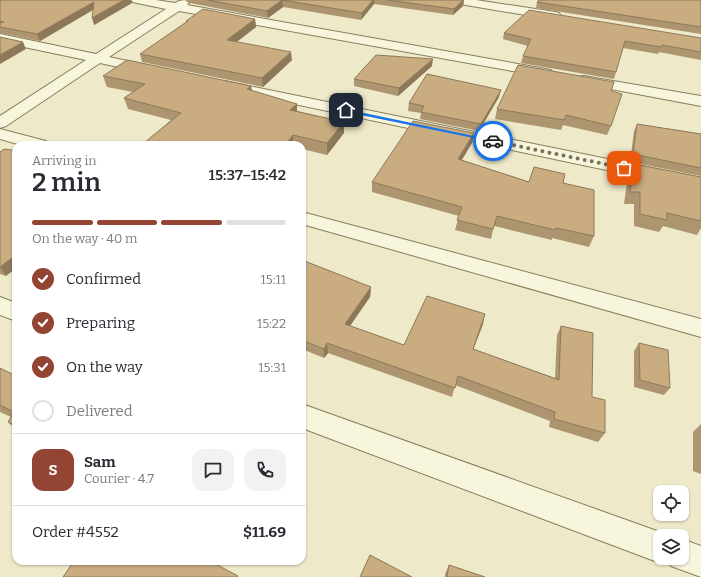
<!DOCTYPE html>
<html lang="en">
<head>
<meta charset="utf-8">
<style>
  :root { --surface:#fff; --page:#f2f2f3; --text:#2b2b33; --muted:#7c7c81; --line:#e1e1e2; --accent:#944432 }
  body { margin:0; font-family:Bitter,serif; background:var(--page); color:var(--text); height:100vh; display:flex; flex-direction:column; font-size:15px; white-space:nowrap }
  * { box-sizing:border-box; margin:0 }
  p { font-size:13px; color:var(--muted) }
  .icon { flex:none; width:22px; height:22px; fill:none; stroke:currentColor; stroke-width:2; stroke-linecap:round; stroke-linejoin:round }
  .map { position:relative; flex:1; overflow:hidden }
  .side { position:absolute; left:12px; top:141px; width:294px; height:424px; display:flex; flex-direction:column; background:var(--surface); border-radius:12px; box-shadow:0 1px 3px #0004 }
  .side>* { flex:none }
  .buttons { position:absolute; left:653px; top:485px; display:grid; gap:8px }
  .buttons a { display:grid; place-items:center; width:36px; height:36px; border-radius:8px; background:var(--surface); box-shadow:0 1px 3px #0004; font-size:20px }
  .pin { position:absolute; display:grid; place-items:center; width:34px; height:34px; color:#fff; margin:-17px; border-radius:8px; box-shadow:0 2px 6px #0006 }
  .courier { position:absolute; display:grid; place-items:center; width:40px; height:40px; margin:-20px; border:3px solid #1a73e8; border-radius:50%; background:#fff; color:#222; box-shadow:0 1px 5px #0007 }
  .summary em { font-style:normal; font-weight:600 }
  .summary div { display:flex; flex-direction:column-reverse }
  .summary { display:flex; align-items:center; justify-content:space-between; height:68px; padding:0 20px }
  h1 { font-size:26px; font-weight:600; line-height:30px }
  .bar { display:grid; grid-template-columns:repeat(4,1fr); gap:6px 4px; align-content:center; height:48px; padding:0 20px }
  .bar i { height:5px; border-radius:3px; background:var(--line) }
  .bar .selected { background:var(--accent) }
  .bar p { grid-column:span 4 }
  .line { display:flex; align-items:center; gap:10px; padding:0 20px; border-top:1px solid var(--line) }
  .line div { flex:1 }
  .round { display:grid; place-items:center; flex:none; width:42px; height:42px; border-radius:12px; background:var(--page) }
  ol { padding:0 20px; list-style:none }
  li { display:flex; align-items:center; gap:12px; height:44px }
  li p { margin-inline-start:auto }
  li .icon { padding:4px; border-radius:50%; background:var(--accent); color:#fff; stroke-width:4 }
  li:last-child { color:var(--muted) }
  li i { width:22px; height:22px; border:2px solid var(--line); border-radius:50% }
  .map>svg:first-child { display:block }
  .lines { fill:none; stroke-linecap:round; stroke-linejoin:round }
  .minor-casing { stroke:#887d5e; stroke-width:2 }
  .minor { fill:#f7f5dc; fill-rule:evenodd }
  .wall { fill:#ad956f }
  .shaded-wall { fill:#8d795a }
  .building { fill:#c9ad81; stroke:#8d795a }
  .route { fill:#1a73e8 }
  .done { stroke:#78725c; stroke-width:4; stroke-dasharray:0 7.2 }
</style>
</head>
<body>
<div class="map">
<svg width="701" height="577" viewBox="0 0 701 577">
  <rect width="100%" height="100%" fill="#ede9c9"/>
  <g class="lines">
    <!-- minor casing -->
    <g class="minor-casing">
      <path id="minor" d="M131,0H156L175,3L179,1L185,0L189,3L187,5L546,69L551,70L553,73L551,76L546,77L179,11L109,57L155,67L157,70L155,73L150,74L100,63L6,126L0,128V116L86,60L0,42V34L96,54L166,9L137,3L133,2Z
        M448,0H476L555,12L559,13L561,16L559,19L555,20L454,3L450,2Z
        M584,76L701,96V106L579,83L577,80L579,77Z
        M224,81L701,178V190L219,88L217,85L219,82Z
        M0,129L46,141L48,145H21L0,139Z
        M302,212L701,319V337L302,224Z
        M0,297L16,303V321L0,315Z
        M302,404L671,536H660V558H682V539L701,546V577L671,566L668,560L660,563L302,428Z"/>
    </g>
    <!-- minor -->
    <use href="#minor" class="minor"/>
  </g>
  <!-- wall -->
  <path class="wall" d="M0,0H131L132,3L94,25L93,10L40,41L0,33Z
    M187,0H464L463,6L453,15L374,4L361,20L283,7L268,18L190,3Z
    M701,0V34L536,8L537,2Z
    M255,19L256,27L237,42L292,60L263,87L142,62L140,54L186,22V21Z
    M504,33L701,38V60L659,52L658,54L623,48L616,72L614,79L521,63L523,56L528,46L503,39Z
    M432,66L398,96L354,86V79Z
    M103,76L251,86L252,91L297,104V111L344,122V133L327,155L302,149V145H144V143L171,120L128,109L124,98L133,92L107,87Z
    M611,91V126L607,135L563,125L561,130L495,119L497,109Z
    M499,97L479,131L420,119L421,113L408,111L409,103Z
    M637,124L701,134V176L630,162L634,131Z
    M474,133L472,143L462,160L529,182L563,183L594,236L589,247L552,238V240L494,226L491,239L455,230L459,216L372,192V182Z
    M16,151V268L6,276L0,274V152Z
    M634,164L701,177V228L697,235L663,226L659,232L634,226V204H624L628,176Z
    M302,260L371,287L370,297L350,326L404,345L483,324L473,349L555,378L557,335L561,326L592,397L605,433L598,442L549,427L550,421L455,385L452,397L328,353L324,358L302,349Z
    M639,343L670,388L664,395L634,387V351Z
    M0,368L16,376V430L8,422L11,417L0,412Z
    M701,424V474L693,471V432Z
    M449,565L485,577H445V574Z"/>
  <!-- shaded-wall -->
  <path class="shaded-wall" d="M124,0H131L132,3L94,25L92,18Z
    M282,0L283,7L268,18L267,11Z
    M373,0H374V4L361,20L362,13Z
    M464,0L463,6L453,15L454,9Z
    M94,2L96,8L40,41L37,34Z
    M255,19L256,27L228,48L227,40Z
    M23,42L26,49L0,64V55Z
    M291,52L292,60L263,87L262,78Z
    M433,59L432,66L398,96L399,88Z
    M251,86L253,97L247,89Z
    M501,90L499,97L479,131L481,124Z
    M297,104V115L290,110Z
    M344,122V133L327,155V143Z
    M474,133L472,143L456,169L458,159Z
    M293,135L294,145H285Z
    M16,255V268L6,276L0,267Z
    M371,287L370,297L345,333V324Z
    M485,314L483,324L470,358L473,349Z
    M327,343L328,353L324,358V349Z"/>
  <!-- building -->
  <path class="building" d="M0,0H124L92,18L94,2L37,34L0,27V23L4,22L0,21Z
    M208,0H373L362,13L282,0L267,11Z
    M388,0H463L454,9Z
    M539,0H701V27L537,2Z
    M203,9L255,19L227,40L291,52L262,78L140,54L188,21H186Z
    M529,10L701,38V52L662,45L661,47L625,41L616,72L523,56L531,39L504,33Z
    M0,37L23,42L0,55Z
    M376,55L433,59L399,88L354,79Z
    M127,60L251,86L247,89L297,104L290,110L344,122L327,143L293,135L285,145H152L144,143L181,113L124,98L145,84L103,76Z
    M518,65L614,82L611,91L622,94L611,126L566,115L564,120L497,109Z
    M427,74L501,90L481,124L421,112L424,106L409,103Z
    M413,121L474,133L458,159L529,182L534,167L565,174L563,183L594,190V236L556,228L555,230L497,216L493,229L457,220L462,207L372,182Z
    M637,124L701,134V168L633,154Z
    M4,149L12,150L16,151V255L0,267V152Z
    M634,164L701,177V221L667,213V220L640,214V192H630Z
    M302,260L371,287L345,324L404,345L427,296L485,314L473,349L559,380L561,326L593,333L592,397L605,400V433L554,419L555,412L458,376L455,388L327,343L324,349L302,340Z
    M639,343L668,350L670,388L640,380Z
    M0,368L16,376V426L8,422L14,412L0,405Z
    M370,555L412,577H360Z
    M74,561H210L238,576L237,577H63Z
    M449,565L485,577H447Z"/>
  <!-- route -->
  <path class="route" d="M345,109L493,140L496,141L493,142L346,112Z"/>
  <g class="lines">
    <!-- done -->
    <path class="done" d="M493,141L624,168"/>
  </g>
</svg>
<div class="buttons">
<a><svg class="icon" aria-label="locate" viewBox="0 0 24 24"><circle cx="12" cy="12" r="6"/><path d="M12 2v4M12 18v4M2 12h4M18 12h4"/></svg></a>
<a><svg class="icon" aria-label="layers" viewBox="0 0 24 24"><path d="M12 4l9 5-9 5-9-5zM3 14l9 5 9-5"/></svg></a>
</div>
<div class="pin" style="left:624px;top:168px;background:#ea580c"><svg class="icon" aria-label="bag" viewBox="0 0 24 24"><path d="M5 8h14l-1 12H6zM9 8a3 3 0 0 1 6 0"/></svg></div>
<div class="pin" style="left:346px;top:110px;background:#1f2937"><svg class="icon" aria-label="home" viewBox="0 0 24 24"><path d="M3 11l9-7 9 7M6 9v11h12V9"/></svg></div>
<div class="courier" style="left:493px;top:141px"><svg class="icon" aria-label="car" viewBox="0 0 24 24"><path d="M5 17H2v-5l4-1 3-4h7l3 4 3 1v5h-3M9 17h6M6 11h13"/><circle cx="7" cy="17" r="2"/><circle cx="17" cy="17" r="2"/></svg></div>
<section class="side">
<div class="summary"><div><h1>2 min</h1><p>Arriving in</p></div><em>15:37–15:42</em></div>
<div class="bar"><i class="selected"></i><i class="selected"></i><i class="selected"></i><i></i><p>On the way · 40 m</p></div>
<ol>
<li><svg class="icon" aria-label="check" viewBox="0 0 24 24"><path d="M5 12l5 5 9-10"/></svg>Confirmed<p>15:11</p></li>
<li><svg class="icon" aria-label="check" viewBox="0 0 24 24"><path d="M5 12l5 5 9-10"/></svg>Preparing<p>15:22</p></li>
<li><svg class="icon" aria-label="check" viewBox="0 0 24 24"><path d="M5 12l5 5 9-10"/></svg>On the way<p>15:31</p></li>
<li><i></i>Delivered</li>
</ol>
<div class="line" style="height:72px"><b class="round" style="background:var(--accent);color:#fff">S</b><div><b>Sam</b><p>Courier · 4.7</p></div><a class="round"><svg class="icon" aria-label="chat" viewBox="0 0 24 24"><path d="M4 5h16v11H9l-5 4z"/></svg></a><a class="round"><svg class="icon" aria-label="phone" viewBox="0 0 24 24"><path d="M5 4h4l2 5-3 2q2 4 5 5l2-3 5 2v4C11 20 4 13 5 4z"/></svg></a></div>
<div class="line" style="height:52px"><div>Order #4552</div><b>$11.69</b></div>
</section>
</div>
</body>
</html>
